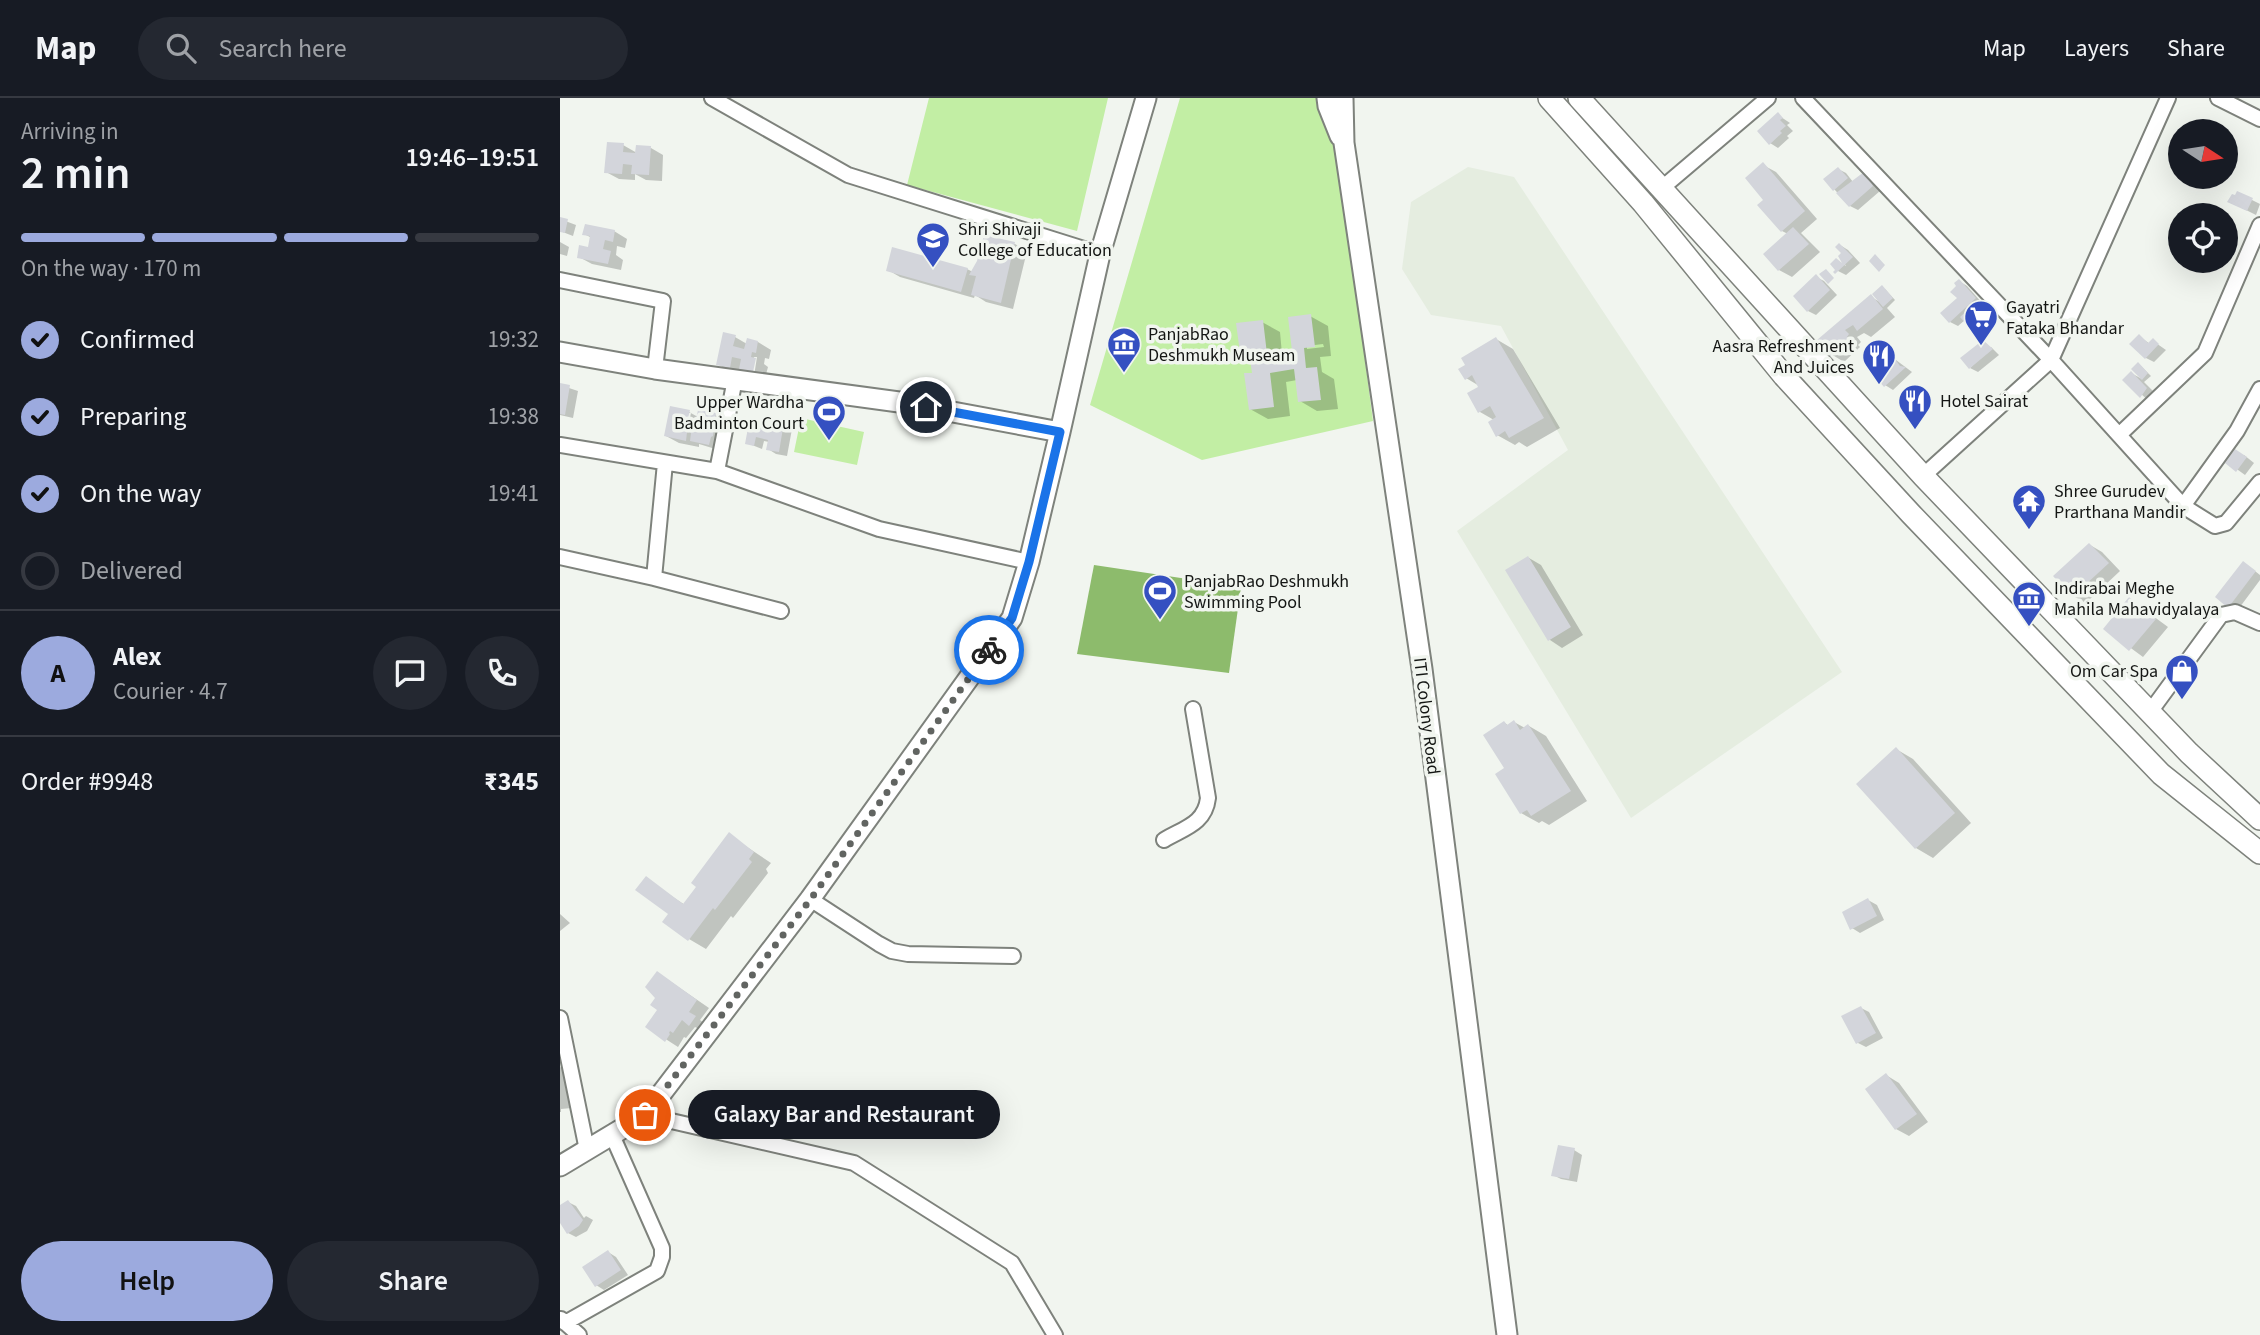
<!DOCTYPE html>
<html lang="en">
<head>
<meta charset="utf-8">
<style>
  :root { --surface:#171b24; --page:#242831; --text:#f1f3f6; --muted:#9ea1a6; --line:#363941; --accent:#9caade }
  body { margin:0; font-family:"Source Sans 3",sans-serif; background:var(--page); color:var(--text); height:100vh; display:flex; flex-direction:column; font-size:26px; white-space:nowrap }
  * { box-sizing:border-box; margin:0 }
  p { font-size:23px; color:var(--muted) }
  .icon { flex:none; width:38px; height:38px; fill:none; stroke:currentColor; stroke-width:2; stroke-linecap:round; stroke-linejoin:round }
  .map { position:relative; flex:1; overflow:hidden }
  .panel { display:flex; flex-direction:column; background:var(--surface); width:560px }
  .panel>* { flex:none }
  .needle { width:46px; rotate:102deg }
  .tools { position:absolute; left:1608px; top:21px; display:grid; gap:14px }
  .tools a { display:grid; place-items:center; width:70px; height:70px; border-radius:50%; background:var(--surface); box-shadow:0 7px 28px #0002; font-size:35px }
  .pin { position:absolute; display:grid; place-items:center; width:60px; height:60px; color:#fff; margin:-30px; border:4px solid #fff; border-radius:50%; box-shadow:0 2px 7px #0007 }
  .courier { position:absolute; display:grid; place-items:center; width:70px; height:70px; margin:-35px; border:5px solid #1a73e8; border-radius:50%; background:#fff; color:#222; box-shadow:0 2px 9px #0007 }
  .bubble { position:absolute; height:49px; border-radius:24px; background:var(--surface); box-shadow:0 7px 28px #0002; font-size:23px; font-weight:600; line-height:49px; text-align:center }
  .headline em { font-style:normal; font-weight:600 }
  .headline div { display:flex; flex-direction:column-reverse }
  .headline { display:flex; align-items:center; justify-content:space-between; height:119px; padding:0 21px }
  h1 { font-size:46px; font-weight:600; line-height:52px }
  .bar { display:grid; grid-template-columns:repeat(4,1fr); gap:10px 7px; align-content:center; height:84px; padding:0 21px }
  .bar i { height:9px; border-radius:5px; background:var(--line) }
  .bar .active { background:var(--accent) }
  .bar p { grid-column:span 4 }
  .line { display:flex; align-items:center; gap:18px; padding:0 21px; border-top:2px solid var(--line) }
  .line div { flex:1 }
  .round { display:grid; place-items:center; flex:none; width:74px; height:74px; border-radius:37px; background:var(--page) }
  ol { padding:0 21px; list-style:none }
  li { display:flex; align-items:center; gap:21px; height:77px }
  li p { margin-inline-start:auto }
  li .icon { padding:7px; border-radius:50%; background:var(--accent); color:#111; stroke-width:4 }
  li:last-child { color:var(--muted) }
  li i { width:38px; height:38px; border:4px solid var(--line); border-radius:50% }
  .button { display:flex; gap:14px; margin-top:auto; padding:14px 21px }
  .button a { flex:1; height:80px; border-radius:42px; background:var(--accent); color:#111; font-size:28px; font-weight:600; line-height:80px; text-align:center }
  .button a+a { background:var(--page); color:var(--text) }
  header { display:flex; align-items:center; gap:42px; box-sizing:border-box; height:98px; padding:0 35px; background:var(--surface); border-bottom:2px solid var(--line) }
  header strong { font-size:33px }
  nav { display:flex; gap:38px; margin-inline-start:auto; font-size:24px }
  .search { width:490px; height:63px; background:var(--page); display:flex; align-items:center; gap:18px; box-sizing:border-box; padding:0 24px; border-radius:38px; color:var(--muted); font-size:26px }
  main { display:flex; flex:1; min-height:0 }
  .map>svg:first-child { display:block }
  .built { fill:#e5ede0 }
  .green { fill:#c2eea4 }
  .water { fill:#8dbb6c }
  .shadow { fill:#0003; fill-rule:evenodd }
  .building { fill:#d3d5db }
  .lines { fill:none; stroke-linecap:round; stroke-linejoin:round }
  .street-casing { stroke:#7e827c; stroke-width:18 }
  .secondary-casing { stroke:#7e827c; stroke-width:23 }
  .primary-casing { stroke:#7e827c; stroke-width:24 }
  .street { stroke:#fff; stroke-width:14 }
  .secondary { stroke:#fff; stroke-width:19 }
  .primary { stroke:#fff; stroke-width:21 }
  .done { stroke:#616461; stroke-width:7; stroke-dasharray:0 12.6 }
  .route { stroke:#1a73e8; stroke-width:9 }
  .labels { text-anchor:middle; stroke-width:7; stroke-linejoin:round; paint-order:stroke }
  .poi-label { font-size:18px; fill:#141614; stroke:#f1f5ef; text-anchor:start }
  .street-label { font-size:18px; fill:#141614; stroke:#f1f5ef }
</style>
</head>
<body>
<header>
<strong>Map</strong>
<div class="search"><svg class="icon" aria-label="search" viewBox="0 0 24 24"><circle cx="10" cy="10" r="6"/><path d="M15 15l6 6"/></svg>Search here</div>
<nav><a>Map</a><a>Layers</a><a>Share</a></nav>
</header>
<main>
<section class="panel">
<div class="headline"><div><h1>2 min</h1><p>Arriving in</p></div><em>19:46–19:51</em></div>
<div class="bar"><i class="active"></i><i class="active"></i><i class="active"></i><i></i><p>On the way · 170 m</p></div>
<ol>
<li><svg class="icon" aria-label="check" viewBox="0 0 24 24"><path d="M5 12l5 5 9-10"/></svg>Confirmed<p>19:32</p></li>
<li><svg class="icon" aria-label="check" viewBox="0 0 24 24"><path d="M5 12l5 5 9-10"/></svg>Preparing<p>19:38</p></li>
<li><svg class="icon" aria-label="check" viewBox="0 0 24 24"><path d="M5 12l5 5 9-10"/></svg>On the way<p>19:41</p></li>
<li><i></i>Delivered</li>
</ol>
<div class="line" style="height:126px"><b class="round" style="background:var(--accent);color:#111">A</b><div><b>Alex</b><p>Courier · 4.7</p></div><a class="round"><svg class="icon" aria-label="chat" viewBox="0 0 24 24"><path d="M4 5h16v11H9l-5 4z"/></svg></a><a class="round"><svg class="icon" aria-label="phone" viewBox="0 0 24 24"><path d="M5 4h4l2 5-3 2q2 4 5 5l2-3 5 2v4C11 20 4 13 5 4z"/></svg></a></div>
<div class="line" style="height:91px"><div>Order #9948</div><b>₹345</b></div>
<div class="button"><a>Help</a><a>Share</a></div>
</section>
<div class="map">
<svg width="1700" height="1237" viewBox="0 0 1700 1237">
  <rect width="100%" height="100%" fill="#f1f5ef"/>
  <!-- built -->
  <path class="built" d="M908,69L954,79L1282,574L1071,720L897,433L1008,352L941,228L871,217L842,171L851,104Z"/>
  <!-- green -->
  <path class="green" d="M369,0H548L517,133L347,87Z
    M620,0H771L813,323L642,362L530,307Z
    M241,320L304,334L297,367L234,354Z"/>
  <!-- water -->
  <path class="water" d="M534,467L681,489L669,575L517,556Z"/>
  <!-- shadow -->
  <path class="shadow" d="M1218,17L1230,25L1227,27L1233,33L1227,38L1229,40L1218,50L1210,45Z
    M63,47L77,55L91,50L103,57L102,83L86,82L75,76V82L59,81L46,74Z
    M1203,67L1216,74L1257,121L1241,135L1260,154L1232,179L1219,172L1228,136L1222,133L1206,102Z
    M1278,71L1286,75L1293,84L1304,76L1312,81L1320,93L1298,112L1290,108L1274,91Z
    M1678,95L1700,106L1696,117L1678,108Z
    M0,121L16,127L13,138L0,133Z
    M54,133L67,141L65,150L57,148L56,157L63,162L61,172L32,166L19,159L30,151L32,140L24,136Z
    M425,139L455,146L467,153L453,211L426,204L415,197L414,200L340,179L328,172L407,171L413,174L419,164Z
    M0,144L9,149L7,158L0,156Z
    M1280,147L1288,152L1300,165L1286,177L1278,173L1277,162L1286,168L1280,158L1284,155Z
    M1256,179L1264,183L1277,197L1256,217L1248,213Z
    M1399,183L1407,188L1423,206L1416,212L1421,218L1411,227L1405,222L1398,228L1390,224L1399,201Z
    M1325,191L1335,202L1327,210L1335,219L1311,239L1304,235L1297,239L1301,244L1298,247L1300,249L1284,264L1271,256L1259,243L1311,199L1320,204Z
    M750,218L768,228L771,258L760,259L762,274L774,281L778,311L757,313L740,303L737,282L726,284L730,318L708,321L690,311L693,267L683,261L702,224L720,234L722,256L734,254ZM763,246L764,249L747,251V248Z
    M1579,238L1590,246L1593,243L1606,252L1594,264L1586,260Z
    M175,239L187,246L188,242L198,244L211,252L209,261L205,260L204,266L208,269L205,280L194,278L197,259H194L191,276L183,272L182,276L170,274L158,266Z
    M936,241L953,251L1000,330L967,349L959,344L955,347L937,337L934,322L920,314L921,289L906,280Z
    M1431,249L1439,257L1418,274L1410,270Z
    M1332,259L1352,274L1333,292L1325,287Z
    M1581,268L1591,278L1584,284L1595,295L1589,303L1565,282L1571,275L1582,281Z
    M0,287L18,293L13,320L0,317Z
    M111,310L129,314L138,319L139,314L155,317L168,324L166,345H163L162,353L139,346V349L119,345L106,338ZM127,315H131L128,329L125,328Z
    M198,322L206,327L205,333L211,334L212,324L224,326L232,331L227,358L216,356L208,351L209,344L204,343L202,351L187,345Z
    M1684,357L1694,365L1685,377L1667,364Z
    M1530,447L1542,454L1560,473L1526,505L1513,498Z
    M969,460L981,467L1023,537L1002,550L990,542L948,473Z
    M1691,470L1700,477V482L1677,513L1669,508Z
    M1570,501L1608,529L1583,559L1545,531Z
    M954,624L965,630L969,628L986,638L1027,703L989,727L982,723L979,725L961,715L947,671L945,625L949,628Z
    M1336,651L1353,661L1411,725L1373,760L1356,750Z
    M169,737L211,765L206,771L208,775L173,820L171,818L146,851L129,841L86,781L125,807Z
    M1308,802L1317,807L1324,822L1300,835L1292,830Z
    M0,816L10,825L0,833Z
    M98,875L149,910L140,922L147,927L143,933L135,929L126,940L124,939L118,949L87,929L99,912Z
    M1301,910L1309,914L1323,940L1306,949L1298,945Z
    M0,969L6,972L9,984L5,986L6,992L10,994L12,1010L1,1011V1014H0Z
    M1326,977L1339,985L1368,1024L1349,1038L1336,1031Z
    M1014,1052L1022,1057L1017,1084L1001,1081L993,1077Z
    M8,1104L16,1108L24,1120L26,1118L33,1122L27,1133L16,1139L8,1135L0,1121V1109Z
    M48,1154L56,1159L68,1177L44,1192L36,1187Z"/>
  <!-- building -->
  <path class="building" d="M1218,14L1223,20L1220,22L1226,28L1220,33L1222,35L1209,47L1197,33Z
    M47,44L64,45L63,54L75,55L76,47L91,48L89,77L71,76L72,67L63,66L62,76L44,75Z
    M1203,64L1245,113L1221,134L1197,107L1203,102L1185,80Z
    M1278,69L1288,80L1273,93L1263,81Z
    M1304,74L1313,88L1289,109L1276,95Z
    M1677,93L1693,100L1687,113L1667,104L1672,96L1675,97Z
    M0,119L8,121L5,135L0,134Z
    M25,126L55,132L53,144L45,142L43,151L51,153L48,166L17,160L19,147L28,149L30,138L22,137Z
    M1233,129L1249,146L1218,173L1203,156Z
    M424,137L455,144L441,205L411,197L416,178L409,177L417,163Z
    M1279,145L1293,159L1275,176L1273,174L1275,172L1270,166L1276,160L1282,165L1278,158L1281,155L1275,149Z
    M332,149L408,170L401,194L326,173Z
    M1315,156L1325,167L1319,174L1309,163Z
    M1266,171L1274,180L1268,186L1259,176Z
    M1256,176L1270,192L1247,214L1233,198Z
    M1399,181L1416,200L1389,225L1380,215L1397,200L1390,194L1396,188L1394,185Z
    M1322,187L1333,200L1323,209L1312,196Z
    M1311,196L1323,211L1297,233L1293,227L1285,232L1289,236L1287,239L1289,241L1270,258L1257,242Z
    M1412,208L1419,216L1407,227L1400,219Z
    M751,216L755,249L744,250L746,270L757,269L761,302L738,304L734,271L710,275L714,309L689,312L684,275H692L690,261L681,262L676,225L703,222L707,256L732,253L728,219Z
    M163,234L176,237L173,248L184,251L187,240L198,243L196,255L192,254L191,259L196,260L193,274L179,271L181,261L172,259L170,270L156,267Z
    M1579,236L1588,245L1593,240L1599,246L1585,261L1569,246Z
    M936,239L984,320L949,340L945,333L936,339L928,324L936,319L930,308L918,315L907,295L918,289L912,277L905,282L898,271L905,267L901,260Z
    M1423,242L1433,251L1409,271L1400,260Z
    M1332,257L1340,268L1346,269L1324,289L1312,275Z
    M1578,264L1588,275L1582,282L1571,271Z
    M1571,273L1587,290L1580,300L1562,282Z
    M0,285L10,287L5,317L0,316Z
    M110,308L130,312L128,320L136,321L138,312L156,315L153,338L151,339L149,347L130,343L131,335L127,334L126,343L104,338Z
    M190,319L198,321L197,330L209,332L211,322L224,324L219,354L206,352L208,342L196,339L194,348L185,346Z
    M1675,351L1687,359L1676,374L1665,365Z
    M1529,445L1549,465L1512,499L1493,478Z
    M968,458L1011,529L988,543L945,472Z
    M1683,463L1696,473L1668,510L1655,499Z
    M1569,499L1596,521L1569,553L1543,531Z
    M954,622L960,632L968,626L1011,693L971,718L967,712L960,716L935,676L944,670L923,637L944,623L947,627Z
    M1336,649L1395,715L1355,751L1296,686Z
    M169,734L194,754L189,761L192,764L155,812L153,810L128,843L102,824L108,816L75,792L86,778L123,806L136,789L131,785Z
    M1308,800L1317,818L1290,832L1282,814Z
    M97,873L137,902L129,914L136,918L129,928L122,922L113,935L110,933L109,935L110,936L105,944L85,929L97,912L90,907L95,900L85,889Z
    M1301,908L1316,935L1296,946L1281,918Z
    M1326,975L1357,1016L1335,1032L1305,991Z
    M998,1047L1015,1050L1009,1081L991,1078Z
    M8,1102L23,1122L19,1128L7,1136L0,1125V1107Z
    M48,1152L61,1172L35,1189L22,1169Z"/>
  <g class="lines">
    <!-- street casing -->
    <g class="street-casing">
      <path id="street" d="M152,0L288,77L540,156
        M1243,0L1491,262L1623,408L1655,428L1666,425L1700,384
        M1658,0L1700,21
        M1102,90L1208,0
        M0,182L103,203L95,271
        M1559,337L1645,255L1700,127
        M0,347L157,373L319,431L469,464
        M157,373L175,281
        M1363,378L1491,262L1608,0
        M1623,408L1677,333L1700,291
        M0,459L94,480L221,513
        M94,480L105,365
        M1590,614L1661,517L1675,514L1700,525
        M604,742C624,730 645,726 648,700L633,611
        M250,801L319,846L332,853L348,856L453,858
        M0,920L27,1052
        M85,1017L294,1065L452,1165L495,1237
        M1,1221L19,1237
        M5,1225L97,1173L102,1159V1150L52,1037"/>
    </g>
    <!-- secondary casing -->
    <g class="secondary-casing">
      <path id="secondary" d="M767,0L768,8L780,38
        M783,0L784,45L862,571L947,1237
        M0,254L95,271L339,304L500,334
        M0,1068L85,1017L250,801L452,520L469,464L500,334L540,156L586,0"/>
    </g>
    <!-- primary casing -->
    <g class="primary-casing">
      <path id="primary" d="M989,0L1083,105L1224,278L1351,416L1601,676L1700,755
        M1019,0L1363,378L1629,655L1700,721"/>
    </g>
    <!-- street -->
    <use href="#street" class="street"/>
    <!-- secondary -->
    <use href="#secondary" class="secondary"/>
    <!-- primary -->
    <use href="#primary" class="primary"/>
  </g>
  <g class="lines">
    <!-- done -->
    <path class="done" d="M85,1017L250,802L429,552"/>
    <!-- route -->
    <path class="route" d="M366,309L500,334L469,464L452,520L429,552"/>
  </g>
  <!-- icons -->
  <defs>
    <g id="university-pin" transform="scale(1.75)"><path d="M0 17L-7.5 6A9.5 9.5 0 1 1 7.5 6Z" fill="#3550c1" stroke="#f1f5ef"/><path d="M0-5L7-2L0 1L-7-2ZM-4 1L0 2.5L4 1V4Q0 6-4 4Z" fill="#fff"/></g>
    <g id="supermarket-pin" transform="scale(1.75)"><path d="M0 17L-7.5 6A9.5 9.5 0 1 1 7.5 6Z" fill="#3550c1" stroke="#f1f5ef"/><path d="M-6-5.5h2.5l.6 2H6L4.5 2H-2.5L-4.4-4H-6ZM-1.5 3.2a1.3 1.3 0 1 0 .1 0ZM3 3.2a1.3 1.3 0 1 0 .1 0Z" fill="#fff"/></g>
    <g id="museum-pin" transform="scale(1.75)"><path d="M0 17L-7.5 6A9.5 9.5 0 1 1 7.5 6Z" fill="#3550c1" stroke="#f1f5ef"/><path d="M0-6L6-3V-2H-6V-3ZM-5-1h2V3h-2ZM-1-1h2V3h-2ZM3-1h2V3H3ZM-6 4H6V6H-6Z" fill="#fff"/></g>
    <g id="restaurant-pin" transform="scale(1.75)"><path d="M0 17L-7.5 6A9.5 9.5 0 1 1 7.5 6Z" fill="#3550c1" stroke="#f1f5ef"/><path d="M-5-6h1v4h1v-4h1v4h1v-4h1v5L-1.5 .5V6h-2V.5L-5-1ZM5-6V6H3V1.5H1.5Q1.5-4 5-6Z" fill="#fff"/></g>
    <g id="stadium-pin" transform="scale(1.75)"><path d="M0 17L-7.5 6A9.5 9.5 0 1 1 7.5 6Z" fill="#3550c1" stroke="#f1f5ef"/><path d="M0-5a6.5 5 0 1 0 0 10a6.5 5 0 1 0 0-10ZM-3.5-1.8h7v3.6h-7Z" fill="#fff"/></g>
    <g id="temple-pin" transform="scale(1.75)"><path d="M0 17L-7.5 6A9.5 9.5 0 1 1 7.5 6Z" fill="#3550c1" stroke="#f1f5ef"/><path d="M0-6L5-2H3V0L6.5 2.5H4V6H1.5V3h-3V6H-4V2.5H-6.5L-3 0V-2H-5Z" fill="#fff"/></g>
    <g id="shop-pin" transform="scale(1.75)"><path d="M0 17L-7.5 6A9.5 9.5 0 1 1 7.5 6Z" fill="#3550c1" stroke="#f1f5ef"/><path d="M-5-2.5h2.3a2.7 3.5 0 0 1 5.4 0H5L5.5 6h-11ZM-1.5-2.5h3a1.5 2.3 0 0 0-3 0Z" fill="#fff"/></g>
  </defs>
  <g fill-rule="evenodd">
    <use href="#university-pin" x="373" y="141"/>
    <use href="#supermarket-pin" x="1421" y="219"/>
    <use href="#museum-pin" x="564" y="246"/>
    <use href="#restaurant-pin" x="1319" y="258"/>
    <use href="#restaurant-pin" x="1355" y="303"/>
    <use href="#stadium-pin" x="269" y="314"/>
    <use href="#temple-pin" x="1469" y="403"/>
    <use href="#stadium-pin" x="600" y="493"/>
    <use href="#museum-pin" x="1469" y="500"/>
    <use href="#shop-pin" x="1622" y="573"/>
  </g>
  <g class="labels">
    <!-- poi labels -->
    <g class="poi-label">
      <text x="398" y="137">Shri Shivaji<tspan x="398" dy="21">College of Education</tspan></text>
      <text x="1446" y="215">Gayatri<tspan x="1446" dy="21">Fataka Bhandar</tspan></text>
      <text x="588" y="242">PanjabRao<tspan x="588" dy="21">Deshmukh Museam</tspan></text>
      <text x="1294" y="254" text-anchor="end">Aasra Refreshment<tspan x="1294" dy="21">And Juices</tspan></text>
      <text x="1380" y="309">Hotel Sairat</text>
      <text x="244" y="310" text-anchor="end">Upper Wardha<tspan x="244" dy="21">Badminton Court</tspan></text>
      <text x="1494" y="399">Shree Gurudev<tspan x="1494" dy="21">Prarthana Mandir</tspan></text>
      <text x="624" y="489">PanjabRao Deshmukh<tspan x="624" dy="21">Swimming Pool</tspan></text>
      <text x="1494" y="496">Indirabai Meghe<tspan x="1494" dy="21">Mahila Mahavidyalaya</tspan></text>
      <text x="1598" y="579" text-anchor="end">Om Car Spa</text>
    </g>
    <!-- street labels -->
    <g class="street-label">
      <text transform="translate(867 618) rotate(83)" y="6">ITI Colony Road</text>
    </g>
  </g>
</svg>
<div class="tools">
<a><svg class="needle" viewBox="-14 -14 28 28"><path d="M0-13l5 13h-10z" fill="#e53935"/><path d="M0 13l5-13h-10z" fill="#9ea1a6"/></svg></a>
<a><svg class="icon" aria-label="locate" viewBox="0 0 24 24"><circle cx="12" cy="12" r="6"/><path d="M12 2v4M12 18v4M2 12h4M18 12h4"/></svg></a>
</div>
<div class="pin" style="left:85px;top:1017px;background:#ea580c"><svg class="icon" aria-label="bag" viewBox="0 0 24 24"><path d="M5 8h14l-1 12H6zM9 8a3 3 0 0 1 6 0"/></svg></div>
<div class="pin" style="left:366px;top:309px;background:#1f2937"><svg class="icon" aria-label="home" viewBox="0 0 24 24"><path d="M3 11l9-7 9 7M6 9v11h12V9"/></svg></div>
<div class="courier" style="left:429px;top:552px"><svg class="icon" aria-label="bike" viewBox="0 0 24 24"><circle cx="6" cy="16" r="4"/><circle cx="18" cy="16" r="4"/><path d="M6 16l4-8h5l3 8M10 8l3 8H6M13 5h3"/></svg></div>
<div class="bubble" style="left:128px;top:992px;width:312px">Galaxy Bar and Restaurant</div>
</div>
</main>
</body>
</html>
